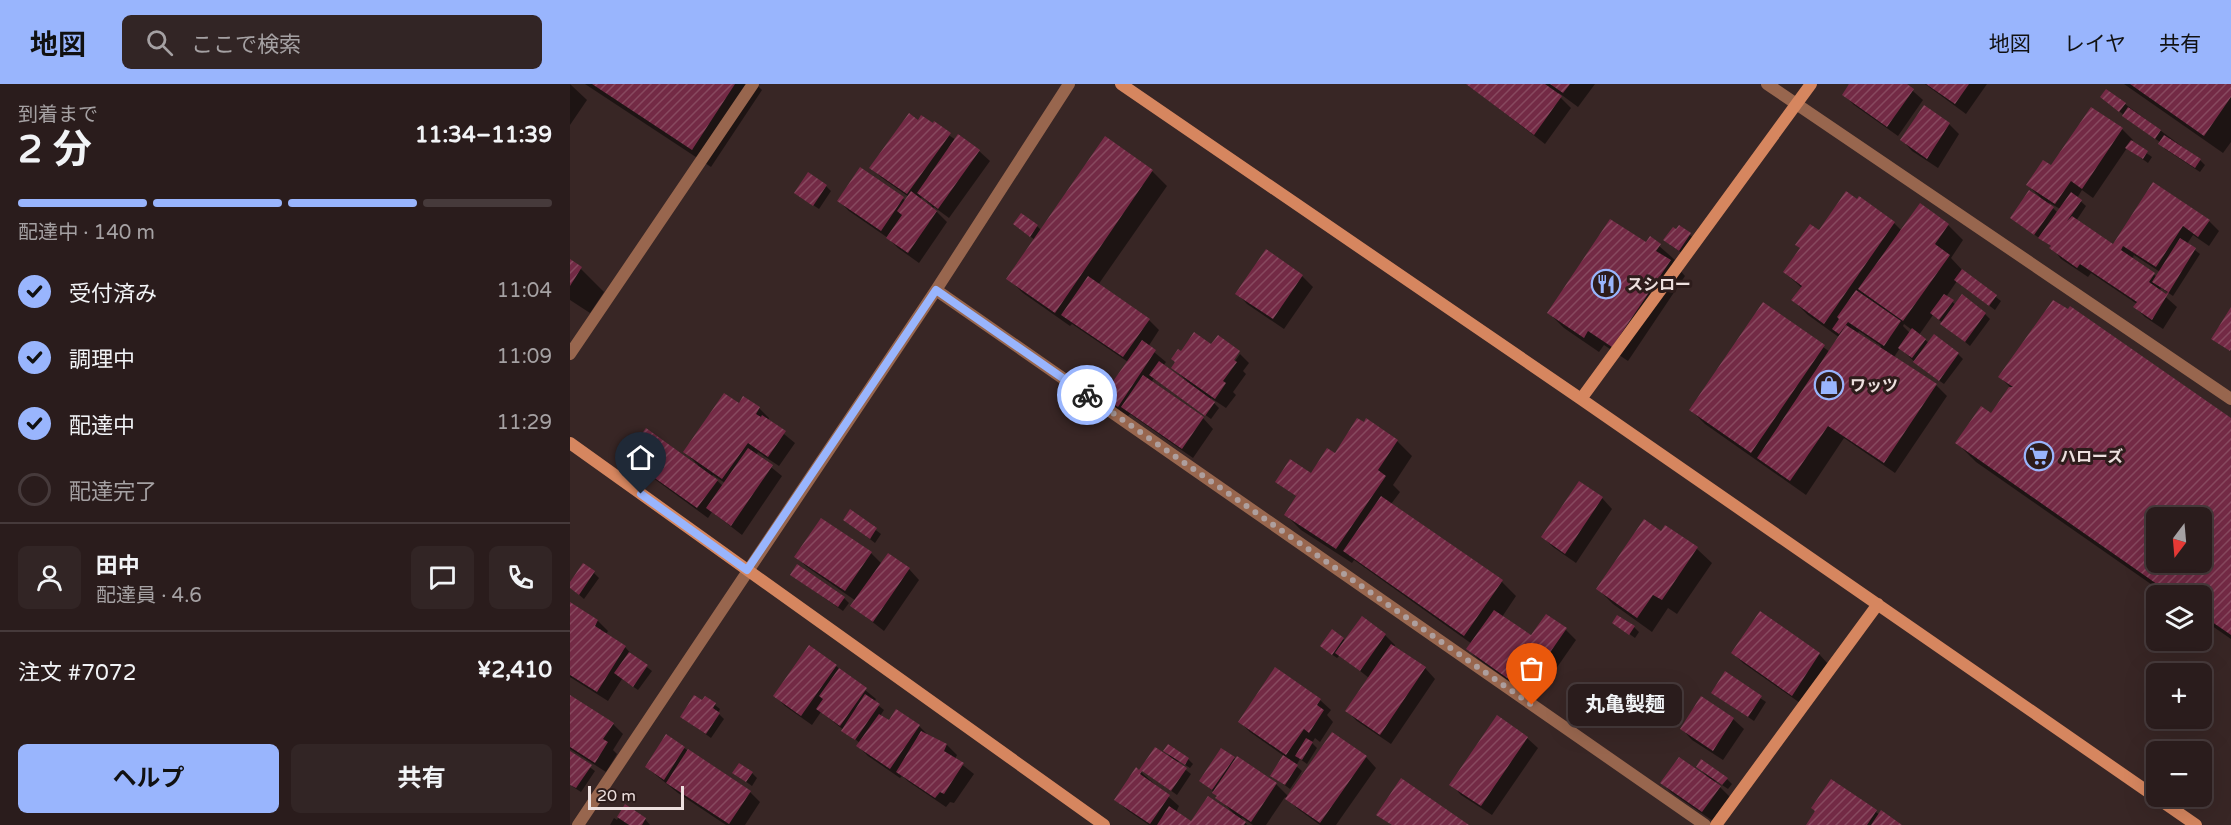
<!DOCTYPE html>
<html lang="ja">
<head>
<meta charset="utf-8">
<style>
  :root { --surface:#2a1c1c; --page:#322525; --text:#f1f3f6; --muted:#a5a1a3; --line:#463a3b; --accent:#99b5fd }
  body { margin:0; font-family:"Varela Round","Noto Sans JP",sans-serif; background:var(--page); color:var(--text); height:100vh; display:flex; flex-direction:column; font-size:22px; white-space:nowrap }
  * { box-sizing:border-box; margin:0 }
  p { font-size:20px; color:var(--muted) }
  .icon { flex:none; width:33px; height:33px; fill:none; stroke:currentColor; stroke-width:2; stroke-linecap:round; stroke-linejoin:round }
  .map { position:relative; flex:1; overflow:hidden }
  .panel { display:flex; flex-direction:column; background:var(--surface); width:570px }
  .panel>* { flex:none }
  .needle { width:39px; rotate:196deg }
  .controls { position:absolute; left:1576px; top:423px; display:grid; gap:12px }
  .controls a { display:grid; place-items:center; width:66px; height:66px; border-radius:9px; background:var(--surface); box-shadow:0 6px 24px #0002,0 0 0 2px var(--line); font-size:30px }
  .scale { position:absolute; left:18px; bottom:15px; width:96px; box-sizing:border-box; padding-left:6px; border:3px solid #ede0df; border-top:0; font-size:16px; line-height:21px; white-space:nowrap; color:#ede0df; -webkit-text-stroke:4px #2d1c1b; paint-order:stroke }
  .pin { position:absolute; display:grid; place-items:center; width:51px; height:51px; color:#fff; margin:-62px -26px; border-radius:50% 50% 50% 0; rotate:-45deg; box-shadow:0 0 6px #0007 }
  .pin .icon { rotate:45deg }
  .courier { position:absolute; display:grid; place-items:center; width:60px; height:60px; margin:-30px; border:4px solid #99b5fd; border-radius:50%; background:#fff; color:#222; box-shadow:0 2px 8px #0007 }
  .bubble { position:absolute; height:42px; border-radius:9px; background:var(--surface); box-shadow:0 6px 24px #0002,0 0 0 2px var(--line); font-size:20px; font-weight:700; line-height:42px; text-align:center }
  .overview em { font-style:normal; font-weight:700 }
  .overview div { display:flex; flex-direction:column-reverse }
  .overview { display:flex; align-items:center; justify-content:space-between; height:102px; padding:0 18px }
  h1 { font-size:39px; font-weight:700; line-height:45px }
  .bar { display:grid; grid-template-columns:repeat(4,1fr); gap:9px 6px; align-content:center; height:72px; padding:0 18px }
  .bar i { height:8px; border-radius:4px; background:var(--line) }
  .bar .current { background:var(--accent) }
  .bar p { grid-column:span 4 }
  .line { display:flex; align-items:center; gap:15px; padding:0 18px; border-top:2px solid var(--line) }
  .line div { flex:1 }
  .round { display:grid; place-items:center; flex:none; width:63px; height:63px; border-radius:9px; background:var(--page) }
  ol { padding:0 18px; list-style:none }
  li { display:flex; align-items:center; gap:18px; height:66px }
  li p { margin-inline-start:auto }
  li .icon { padding:6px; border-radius:50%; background:var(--accent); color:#111; stroke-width:4 }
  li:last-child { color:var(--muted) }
  li i { width:33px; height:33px; border:3px solid var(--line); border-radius:50% }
  .cta { display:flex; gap:12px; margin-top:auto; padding:12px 18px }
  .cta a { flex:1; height:69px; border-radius:9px; background:var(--accent); color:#111; font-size:24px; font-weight:700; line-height:69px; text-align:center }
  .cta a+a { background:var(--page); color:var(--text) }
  header { display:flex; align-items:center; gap:36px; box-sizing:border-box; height:84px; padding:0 30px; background:var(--accent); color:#111 }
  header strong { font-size:28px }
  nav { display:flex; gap:33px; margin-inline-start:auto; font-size:21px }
  .search { width:420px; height:54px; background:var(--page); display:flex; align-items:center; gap:15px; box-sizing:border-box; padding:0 21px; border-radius:9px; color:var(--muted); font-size:22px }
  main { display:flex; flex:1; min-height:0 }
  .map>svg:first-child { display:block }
  .shadow { fill:#0007; fill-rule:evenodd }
  .building { fill:url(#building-hatch); fill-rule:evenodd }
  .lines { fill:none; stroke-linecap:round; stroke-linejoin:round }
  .street { stroke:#98664e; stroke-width:12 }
  .secondary { stroke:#d6865f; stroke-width:12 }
  .done { stroke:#ae9f9e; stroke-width:6; stroke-dasharray:0 10.8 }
  .route { stroke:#99b5fd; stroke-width:8 }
  .labels { text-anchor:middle; stroke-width:6; stroke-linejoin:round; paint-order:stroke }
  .poi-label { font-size:16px; font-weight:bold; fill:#ede0df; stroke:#2d1c1b; text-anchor:start }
</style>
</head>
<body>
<header>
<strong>地図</strong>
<div class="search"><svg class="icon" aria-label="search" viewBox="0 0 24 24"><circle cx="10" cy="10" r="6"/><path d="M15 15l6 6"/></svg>ここで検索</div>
<nav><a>地図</a><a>レイヤ</a><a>共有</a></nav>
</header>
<main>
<section class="panel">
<div class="overview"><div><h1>2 分</h1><p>到着まで</p></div><em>11:34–11:39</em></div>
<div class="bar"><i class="current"></i><i class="current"></i><i class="current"></i><i></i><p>配達中 · 140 m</p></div>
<ol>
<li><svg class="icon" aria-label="check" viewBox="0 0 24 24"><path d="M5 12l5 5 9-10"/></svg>受付済み<p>11:04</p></li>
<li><svg class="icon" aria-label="check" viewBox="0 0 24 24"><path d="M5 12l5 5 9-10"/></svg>調理中<p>11:09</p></li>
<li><svg class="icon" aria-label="check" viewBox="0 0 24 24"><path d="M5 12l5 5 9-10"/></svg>配達中<p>11:29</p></li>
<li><i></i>配達完了</li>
</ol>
<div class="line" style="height:108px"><a class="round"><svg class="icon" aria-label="person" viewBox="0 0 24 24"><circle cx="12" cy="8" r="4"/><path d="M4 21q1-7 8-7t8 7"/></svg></a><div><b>田中</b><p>配達員 · 4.6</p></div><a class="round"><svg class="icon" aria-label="chat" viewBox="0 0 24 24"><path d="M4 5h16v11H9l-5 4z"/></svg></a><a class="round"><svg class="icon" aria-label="phone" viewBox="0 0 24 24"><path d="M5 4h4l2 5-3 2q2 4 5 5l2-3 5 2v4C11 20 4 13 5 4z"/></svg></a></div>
<div class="line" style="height:78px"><div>注文 #7072</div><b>¥2,410</b></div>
<div class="cta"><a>ヘルプ</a><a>共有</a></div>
</section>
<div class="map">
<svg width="1661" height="741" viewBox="0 0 1661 741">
  <defs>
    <pattern id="building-hatch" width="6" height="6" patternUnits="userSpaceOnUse" patternTransform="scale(1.5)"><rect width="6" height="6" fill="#732a45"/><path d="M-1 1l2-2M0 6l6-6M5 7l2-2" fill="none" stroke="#87495f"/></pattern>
  </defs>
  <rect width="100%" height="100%" fill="#382625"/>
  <!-- shadow -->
  <path class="shadow" d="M0,0L17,16L0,41Z
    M15,0H186L192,6L141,83Z
    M897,0H1025L1008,23L989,9L987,10L1001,24L975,60Z
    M1281,0H1335L1353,16L1328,52L1284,21L1274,11Z
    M1355,0H1417L1396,30Z
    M1554,0H1661V58L1653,69Z
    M1537,18L1555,20L1630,76L1635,81L1630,88L1595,65L1591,59Z
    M1522,25L1552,45L1563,56L1561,58L1582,73L1578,79L1557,64L1523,114L1512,106L1507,114L1516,122L1506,137L1543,162L1584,100L1639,137L1649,147L1639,162L1623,151L1617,160L1630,170L1603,212L1591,204L1589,207L1607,223L1593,245L1575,233L1565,223L1567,220L1521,189L1518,193L1491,175L1482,163L1446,138L1471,114L1458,101L1482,83ZM1480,119L1490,125L1488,129L1479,120ZM1564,171L1590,188L1587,193L1562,175Z
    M352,33L386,56L409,67L420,77L379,134L364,123L363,124L377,138L349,179L328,164L318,154L279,127L269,117L291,85L336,117L339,113L312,94L301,84ZM352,113L362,122L361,124L350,116Z
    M1379,40L1389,50L1368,84L1342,67L1332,56Z
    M582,87L597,102L528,201L579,236L589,246L578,263L596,278L593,282L617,297L603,284L661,283L670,270L679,279L673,287L676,290L663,308L666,311L656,324L641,314L640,315L649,324L641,335L584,294L581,299L633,334L643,345L623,374L560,330L558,332L545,323L534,312L558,278L502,240L500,242L453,209L438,194L465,156L450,145L467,142L471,146Z
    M256,102L261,107L249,125L231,113Z
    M1350,121L1378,141L1393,156L1381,174L1394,188L1431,217L1425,226L1387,197L1376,213L1386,221L1415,230L1420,235L1400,262L1363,231L1349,251L1359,259L1388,270L1393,275L1374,300L1350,283L1330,264L1324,273L1366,301L1377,312L1325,389L1274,354L1236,411L1135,340L1121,326L1194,220L1260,268L1270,254L1238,231L1223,216L1232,204L1214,188L1231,165L1227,161L1249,148L1324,139L1332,147ZM1334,240L1342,246L1340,249L1333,242ZM1289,247L1311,262L1309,265L1287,250Z
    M1109,143L1125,155L1115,171L1100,161Z
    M1080,154L1105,176L1103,179L1115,192L1058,277L1034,261L1029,268L994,244L979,229L1076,161Z
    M696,167L732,192L743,203L714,245L677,220L667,209Z
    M0,177L11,185L34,208L20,229L0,216Z
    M1430,293L1661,336V555L1632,535V512H1598L1406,378L1387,359L1421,331L1440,303ZM1587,434H1632V478H1587Z
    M169,321L189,324L199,334L198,337L225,359L209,382L188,368L186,371L212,392L172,451L142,428L138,434L68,383L57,373L127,382L128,381L115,368ZM143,391L155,399L153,402L142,392Z
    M797,336L827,357L842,372L823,401L830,408L821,420L932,498L946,512L932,533L961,554L996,546L1006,556L965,615L908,575L898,565L902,560L784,476L782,479L731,446L716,431L727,413L707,398L740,390L765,371Z
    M1032,414L1042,425L1006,479L983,463L973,453Z
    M281,427L311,450L305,459L275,436Z
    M1095,443L1127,465L1142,479L1107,530L1098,524L1082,548L1043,520L1028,505L1091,449Z
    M301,469L312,480L318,471L339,485L349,496L314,547L282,522L286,517L237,483L226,473Z
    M24,489L29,494L14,515L0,503V501Z
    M227,495L274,514L279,519L273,527Z
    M0,520L28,537L38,547L36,550L55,563L65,574L82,587L68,606L52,595L38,617L0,593Z
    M1044,539L1064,543L1069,548L1065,554Z
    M815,551L825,561L824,564L855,584L865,595L821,660L787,637L777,627L799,594L770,571L767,574L757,567L773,555L776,557Z
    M1163,569L1249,570L1259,581L1233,621L1173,579Z
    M266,582L306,615L304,618L314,626L310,632L319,638L349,642L360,653L377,661L387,671L385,675L404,690L384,719L380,718L376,723L339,698L332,692L330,694L298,672L288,662L290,659L251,628L242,641L215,622L205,612Z
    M706,586L750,616L761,626L757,631L763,638L750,658L745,654L742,659L747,664L737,680L730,675L726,682L732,687L720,705L702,692L714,672L680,648L670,638Z
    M1155,590L1196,618L1184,637L1148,613Z
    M0,612L43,640L53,650L43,666L47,670L36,688L0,665Z
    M136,614L150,625L148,629L154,635L141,654L112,633Z
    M1163,635L1174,645L1153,676L1122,656L1112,645Z
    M957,654L968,664L922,731L891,711L881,700Z
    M114,664L180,708L190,718L175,741H156L108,709L76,683Z
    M595,666L618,675L623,680L620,684L609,677L607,679L621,690L607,711L571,685L603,677Z
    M0,669L25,687L11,708L0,701Z
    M796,673L806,684L766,741H750L728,725L715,713L696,741H683L671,733L677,741H579L557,726L546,715L571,688L609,722L606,728L621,739L663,729L644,708L631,697L664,674L666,676L667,674L706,700L719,713Z
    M1128,683L1157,695L1162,700L1158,705L1146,697L1145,698L1160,713L1143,737L1102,709L1092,699L1136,694L1137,692Z
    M164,689H182L187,694L182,702Z
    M1261,697L1310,731L1330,741H1238Z
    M55,722L75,735L80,741H40L44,734L47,736Z"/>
  <!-- building -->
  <path class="building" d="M22,0H165L122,66Z
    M896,0H975L992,12L964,51Z
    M980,0H1000L993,9Z
    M1279,0H1337L1344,5L1317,43L1272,11Z
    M1356,0H1399L1385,20Z
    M1560,0H1661V13L1634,52Z
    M1536,5L1556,19L1549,28L1530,13Z
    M1354,21L1380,39L1357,75L1330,56Z
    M1521,23L1553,44L1512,105L1501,97L1485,120L1456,101L1473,76L1481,81Z
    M1558,23L1591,46L1585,55L1552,32Z
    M339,29L348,36L351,31L363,39L364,37L381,49L337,110L299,84Z
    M388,50L410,66L368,125L347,109Z
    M1594,51L1631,75L1625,84L1588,60Z
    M535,52L583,86L485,229L436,195Z
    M1561,56L1578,67L1573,75L1555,64Z
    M290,83L334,113L311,147L267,117Z
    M238,88L257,101L243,122L224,109Z
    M1583,98L1640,136L1628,153L1613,142L1586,183L1553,162L1551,166L1585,189L1579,198L1596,210L1598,208L1582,198L1610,154L1626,164L1582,236L1563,223L1567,218L1510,180L1507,184L1479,164L1481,162L1468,154L1501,108L1512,116L1497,137L1502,132L1543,160Z
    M1459,106L1484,123L1464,151L1440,134Z
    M341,107L367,127L338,169L316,154L332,131L327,127Z
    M1276,107L1287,115L1289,112L1325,138L1254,240L1221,216L1232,202L1213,188L1230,164L1225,161L1240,140L1249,146Z
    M1350,119L1379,140L1365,160L1380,171L1333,237L1288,205Z
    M451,129L468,141L460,153L443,140Z
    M1040,135L1076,158L1080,152L1091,160L1086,167L1101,176L1042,263L1018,247L1014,254L977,229Z
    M1109,141L1121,149L1109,167L1093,156L1103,143L1106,145Z
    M696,165L733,191L703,235L665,210Z
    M0,175L12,183L0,202Z
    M1392,185L1427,211L1419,222L1384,196Z
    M518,192L580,235L553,273L491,231Z
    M1286,206L1331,237L1314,262L1278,238L1269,250L1262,245L1269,235L1267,233Z
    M1374,210L1384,216L1369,236L1360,229Z
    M1392,210L1416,229L1395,258L1370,240Z
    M1483,216L1498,225L1500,222L1661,334V551L1632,531V512H1604L1385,359L1411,322L1421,329L1439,303H1443L1428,293ZM1587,434H1632V478H1587Z
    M1193,218L1255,261L1181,369L1119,326Z
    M1661,223V265L1660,267L1641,255Z
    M1276,241L1367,300L1314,379L1258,342L1220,397L1187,374Z
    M1342,244L1356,255L1342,274L1328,264Z
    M624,248L641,260L648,251L670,267L664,276L667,278L653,297L656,299L645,315L601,284L605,278L601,275L608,265L611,267Z
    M1364,250L1389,269L1369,297L1343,278Z
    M572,256L586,266L548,323L532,313Z
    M589,277L645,318L635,332L579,291Z
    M573,291L634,333L612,365L551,323Z
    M154,309L169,319L173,312L190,323L186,330L191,333L192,331L216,347L198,373L178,359L152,395L113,368Z
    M787,334L794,338L796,334L828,356L808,386L816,392L766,465L714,431L757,364L765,369Z
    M76,344L148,396L127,424L55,373Z
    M178,364L203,381L161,442L136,424Z
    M720,375L741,389L726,412L705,398Z
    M1009,397L1033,413L995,470L971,453Z
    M811,412L933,496L894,552L773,467Z
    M280,425L307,444L300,455L273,436Z
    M251,434L302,468L275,507L224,473Z
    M1074,435L1091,447L1095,441L1128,463L1092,516L1083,511L1067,534L1026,505Z
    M318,469L340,484L303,538L280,522Z
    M13,479L25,487L9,511L0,504V498Z
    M227,480L275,513L268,523L220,491Z
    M0,518L28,536L25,542L56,562L27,608L0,591Z
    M924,526L961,551L976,530L997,544L954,606L896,565Z
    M1190,527L1250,569L1222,612L1161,569Z
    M1047,531L1065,542L1059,551L1042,539Z
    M792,532L816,550L790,587L765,569Z
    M762,545L774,554L762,571L750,562Z
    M821,560L856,583L810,651L775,627Z
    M239,561L267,581L231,632L203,612Z
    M59,568L78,581L63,603L44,589Z
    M705,583L751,615L747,621L754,626L739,649L734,645L716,671L668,638Z
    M269,584L297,604L270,642L246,625L253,615L249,612Z
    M1155,587L1192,612L1178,633L1141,609Z
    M295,610L310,620L285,656L271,647Z
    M0,611L44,639L33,655L38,658L25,679L0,663Z
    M124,611L132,616L135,612L146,619L143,624L150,629L136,650L110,633Z
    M1131,612L1164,634L1143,667L1110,645Z
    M326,625L350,641L320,685L286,662L309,630L319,636Z
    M927,631L958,653L911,722L879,701Z
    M351,647L377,660L374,667L394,679L374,710L370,708L365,714L326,688Z
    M762,648L797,672L750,739L715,715Z
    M96,650L115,663L94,696L75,683Z
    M736,654L743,658L732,676L725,672Z
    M598,660L619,674L615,681L593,667Z
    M585,663L617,684L601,707L572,687L570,690L600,711L580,740L544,716L566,683L569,686Z
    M651,664L665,673L642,706L629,697Z
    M118,665L181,707L159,740L96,699Z
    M0,667L22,681L6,704L0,701Z
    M713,671L728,681L715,701L700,692Z
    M667,672L707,699L681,738L645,714L647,712L642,709Z
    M1109,673L1151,702L1132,728L1090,699Z
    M1131,675L1158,694L1152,701L1126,683Z
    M169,679L183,688L176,698L162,689Z
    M831,694L899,741H822L806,731Z
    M1261,695L1307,726L1297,741H1236L1245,727L1241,724Z
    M638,712L676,738L674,741H587L599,722L621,737Z
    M55,720L76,734L72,741H59L47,733Z
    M1311,726L1332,741H1301Z"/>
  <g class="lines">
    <!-- street -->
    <path class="street" d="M1197,0L1661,315
      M366,206L1135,741
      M0,270L183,0
      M8,741L366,206L499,0"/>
    <!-- secondary -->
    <path class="secondary" d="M551,0L1011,315L1626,741
      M1011,315L1241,0
      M0,359L534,741
      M1146,741L1308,520"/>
  </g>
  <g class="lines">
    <!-- done -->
    <path class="done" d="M517,311L962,621"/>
    <!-- route -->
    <path class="route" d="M71,410L177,486L366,206L517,311"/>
  </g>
  <!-- icons -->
  <defs>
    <g id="restaurant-ring" transform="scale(1.5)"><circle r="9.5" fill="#2d1c1b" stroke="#99b5fd" stroke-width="1.5"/><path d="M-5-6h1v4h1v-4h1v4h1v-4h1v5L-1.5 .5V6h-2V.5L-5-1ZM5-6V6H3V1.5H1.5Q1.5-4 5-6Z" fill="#99b5fd"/></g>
    <g id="shop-ring" transform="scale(1.5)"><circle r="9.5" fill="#2d1c1b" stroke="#99b5fd" stroke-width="1.5"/><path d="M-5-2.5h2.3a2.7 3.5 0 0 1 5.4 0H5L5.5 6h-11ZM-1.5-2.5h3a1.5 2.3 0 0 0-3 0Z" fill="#99b5fd"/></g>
    <g id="supermarket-ring" transform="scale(1.5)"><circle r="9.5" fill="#2d1c1b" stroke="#99b5fd" stroke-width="1.5"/><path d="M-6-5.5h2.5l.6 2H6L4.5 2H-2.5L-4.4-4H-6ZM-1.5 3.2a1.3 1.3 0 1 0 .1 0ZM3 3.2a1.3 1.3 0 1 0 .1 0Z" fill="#99b5fd"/></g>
  </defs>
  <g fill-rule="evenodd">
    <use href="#restaurant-ring" x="1036" y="200"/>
    <use href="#shop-ring" x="1259" y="301"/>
    <use href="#supermarket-ring" x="1469" y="372"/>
  </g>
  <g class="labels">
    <!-- poi labels -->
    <g class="poi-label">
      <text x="1057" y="206">スシロー</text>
      <text x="1280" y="307">ワッツ</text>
      <text x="1490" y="378">ハローズ</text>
    </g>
  </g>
</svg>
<div class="controls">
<a><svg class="needle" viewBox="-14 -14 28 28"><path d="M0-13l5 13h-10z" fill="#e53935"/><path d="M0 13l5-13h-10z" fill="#a5a1a3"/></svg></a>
<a><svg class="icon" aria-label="layers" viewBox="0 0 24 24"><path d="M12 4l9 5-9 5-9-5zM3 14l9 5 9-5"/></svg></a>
<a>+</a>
<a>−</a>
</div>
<div class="scale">20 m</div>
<div class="pin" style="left:962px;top:621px;background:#ea580c"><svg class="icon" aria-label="bag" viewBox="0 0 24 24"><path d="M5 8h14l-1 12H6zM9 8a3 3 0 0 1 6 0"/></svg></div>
<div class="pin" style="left:71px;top:410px;background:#1f2937"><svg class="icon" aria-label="home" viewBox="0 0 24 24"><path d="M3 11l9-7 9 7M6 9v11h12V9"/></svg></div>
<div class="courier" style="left:517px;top:311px"><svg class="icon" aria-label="bike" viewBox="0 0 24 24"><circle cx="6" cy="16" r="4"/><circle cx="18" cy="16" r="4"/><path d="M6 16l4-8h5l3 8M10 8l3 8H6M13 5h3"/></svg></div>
<div class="bubble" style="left:998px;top:600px;width:114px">丸亀製麺</div>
</div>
</main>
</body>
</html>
